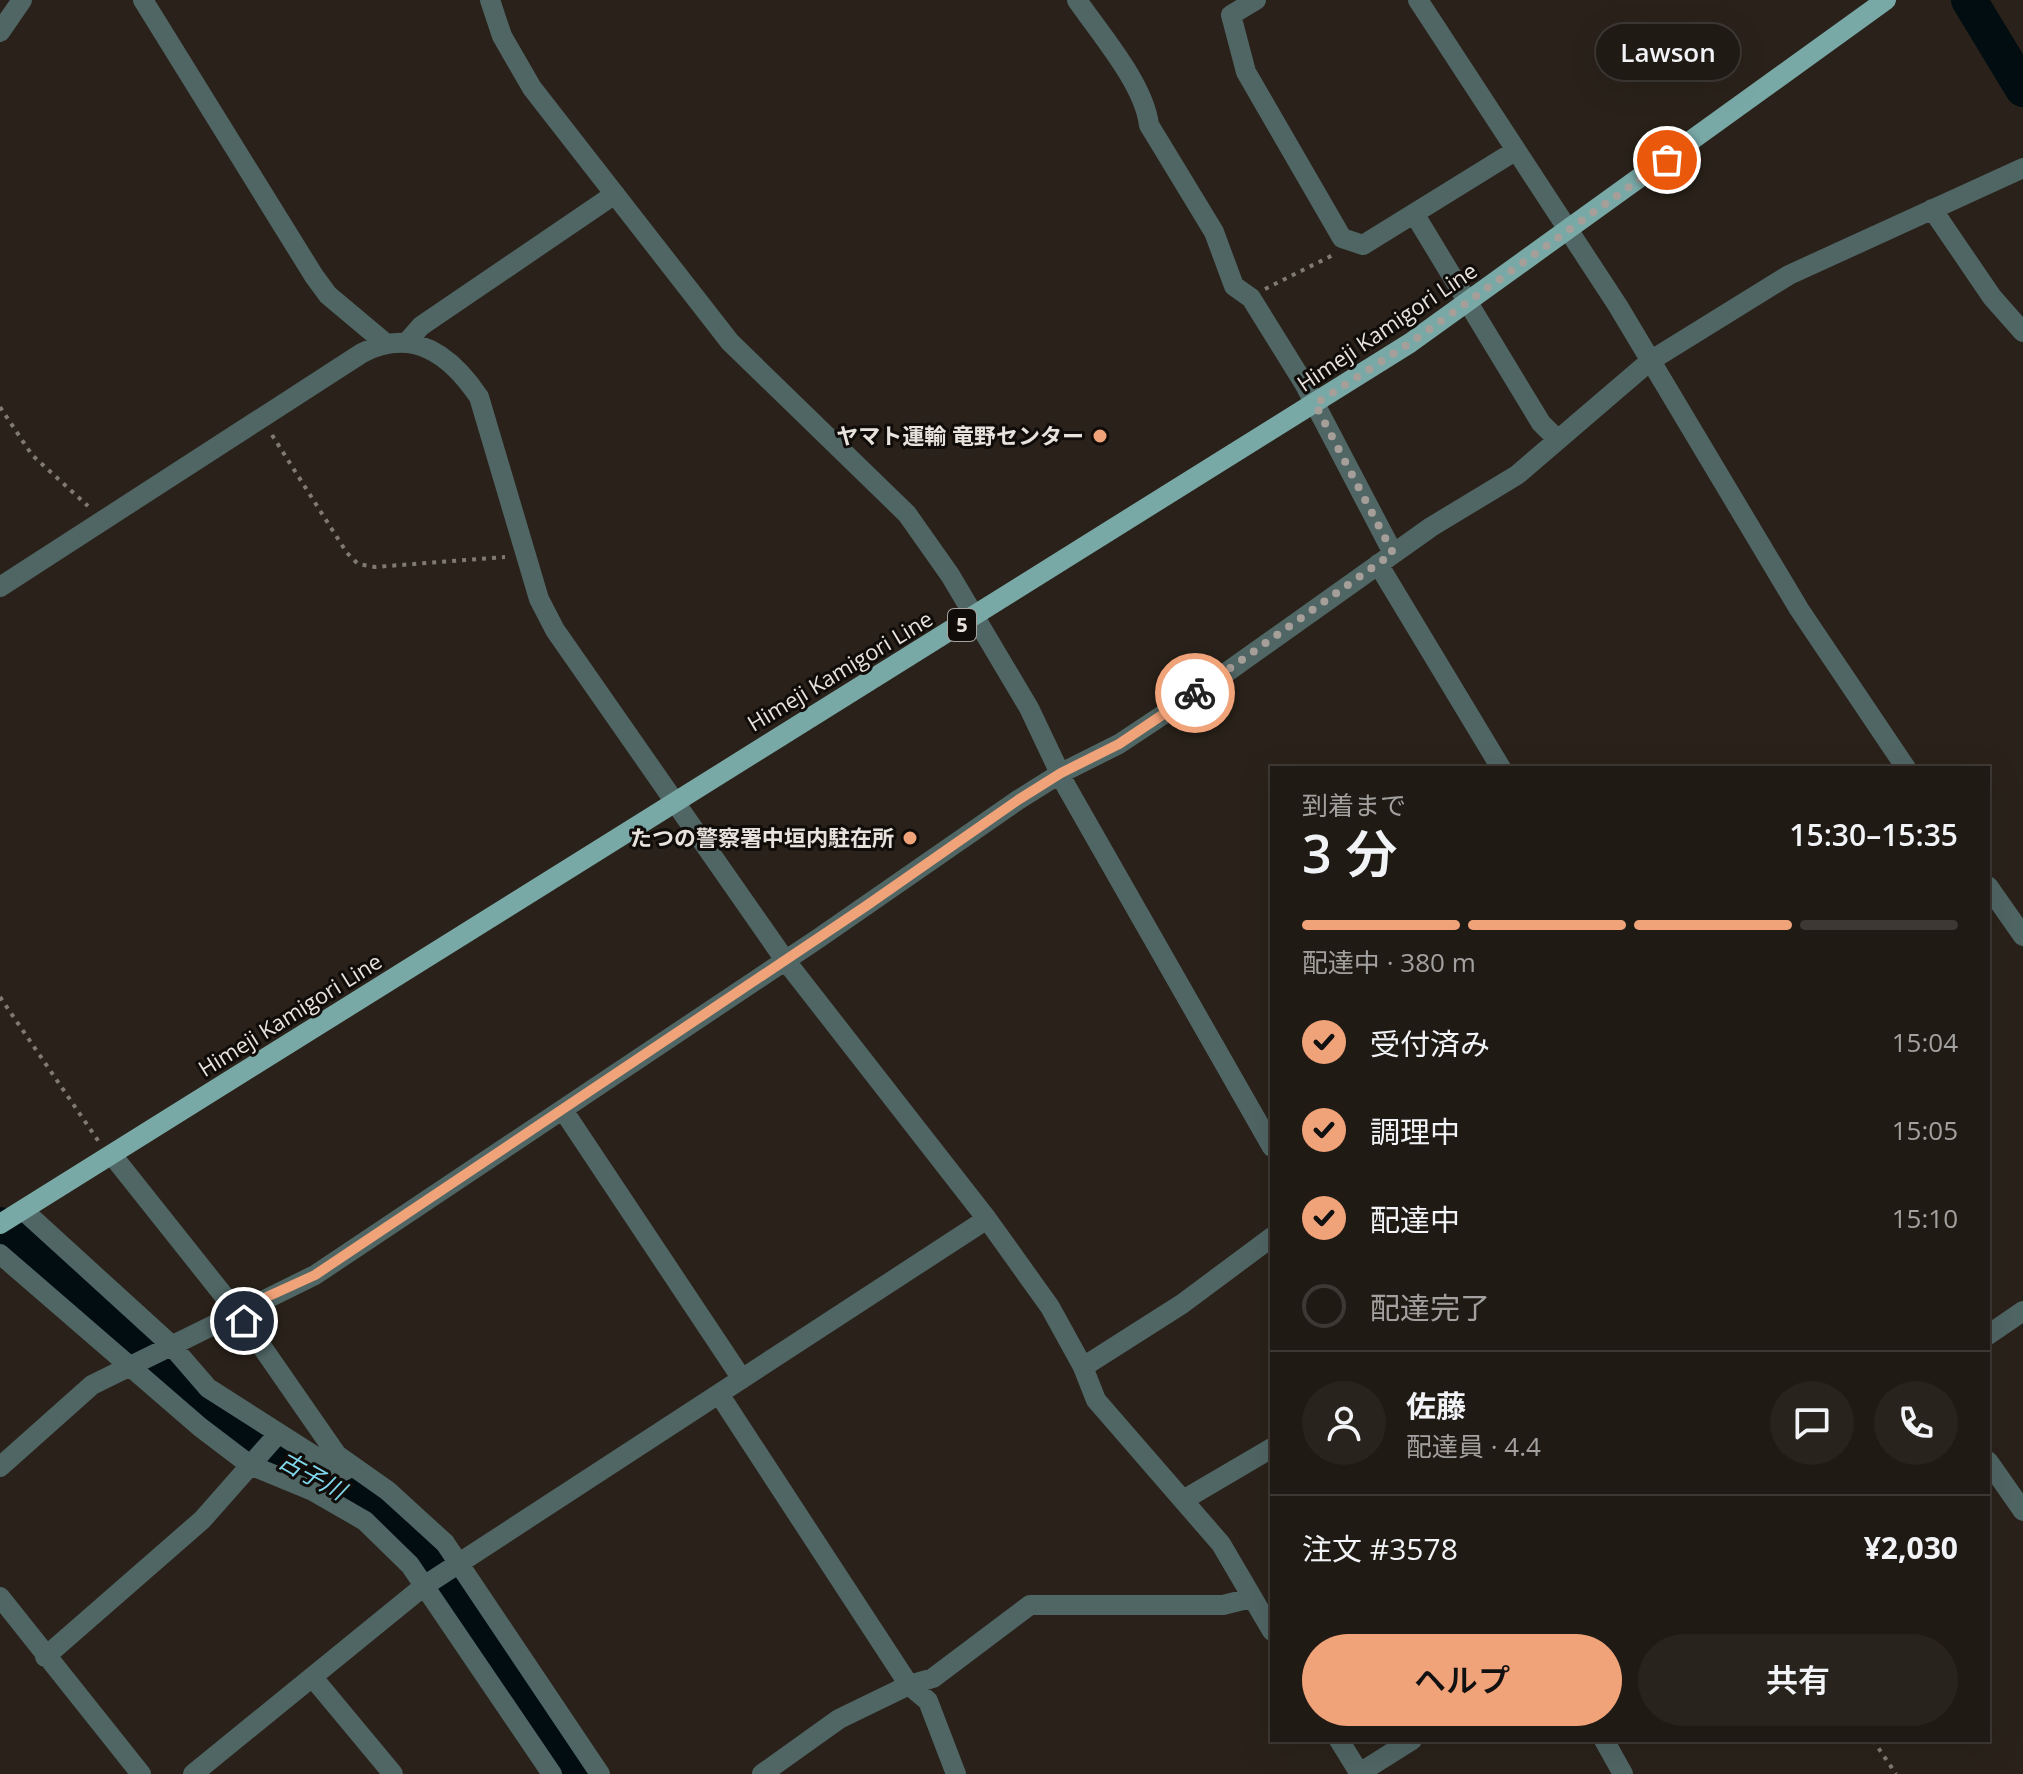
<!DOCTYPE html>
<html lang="ja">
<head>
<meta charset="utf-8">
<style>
  :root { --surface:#201a14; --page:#28231d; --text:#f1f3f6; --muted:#a2a1a0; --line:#3d3834; --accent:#f0a279 }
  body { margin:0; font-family:"Open Sans","Noto Sans JP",sans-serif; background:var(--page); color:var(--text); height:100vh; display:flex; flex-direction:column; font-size:30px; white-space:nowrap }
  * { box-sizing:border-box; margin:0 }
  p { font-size:26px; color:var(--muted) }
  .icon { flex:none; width:44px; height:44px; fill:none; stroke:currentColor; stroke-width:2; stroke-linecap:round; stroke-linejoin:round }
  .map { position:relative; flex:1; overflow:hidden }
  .side { position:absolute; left:1270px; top:766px; width:720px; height:976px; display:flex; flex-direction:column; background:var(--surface); border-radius:0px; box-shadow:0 8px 32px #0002,0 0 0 2px var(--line) }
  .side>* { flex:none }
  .pin { position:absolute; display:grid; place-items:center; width:68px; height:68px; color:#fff; margin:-34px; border:4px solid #fff; border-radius:50%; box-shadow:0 2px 8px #0007 }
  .courier { position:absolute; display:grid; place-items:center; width:80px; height:80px; margin:-40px; border:6px solid #f0a279; border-radius:50%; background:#fff; color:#222; box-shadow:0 2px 10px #0007 }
  .bubble { position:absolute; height:56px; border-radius:28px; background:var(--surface); box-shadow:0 8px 32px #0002,0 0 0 2px var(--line); font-size:26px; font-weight:600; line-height:56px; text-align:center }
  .head em { font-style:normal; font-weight:600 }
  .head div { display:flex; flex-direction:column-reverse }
  .head { display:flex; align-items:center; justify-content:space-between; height:136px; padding:0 32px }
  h1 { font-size:52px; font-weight:600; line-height:60px }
  .bar { display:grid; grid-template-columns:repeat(4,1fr); gap:12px 8px; align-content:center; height:96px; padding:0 32px }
  .bar i { height:10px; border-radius:6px; background:var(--line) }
  .bar .selected { background:var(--accent) }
  .bar p { grid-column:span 4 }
  .line { display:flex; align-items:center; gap:20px; padding:0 32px; border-top:2px solid var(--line) }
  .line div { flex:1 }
  .round { display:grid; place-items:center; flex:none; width:84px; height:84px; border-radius:42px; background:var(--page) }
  ol { padding:0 32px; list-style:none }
  li { display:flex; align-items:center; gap:24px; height:88px }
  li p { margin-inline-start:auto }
  li .icon { padding:8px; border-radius:50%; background:var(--accent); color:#111; stroke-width:4 }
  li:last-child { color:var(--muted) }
  li i { width:44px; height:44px; border:4px solid var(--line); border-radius:50% }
  .action { display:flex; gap:16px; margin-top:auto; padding:16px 32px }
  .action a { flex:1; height:92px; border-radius:48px; background:var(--accent); color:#111; font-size:32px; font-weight:600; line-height:92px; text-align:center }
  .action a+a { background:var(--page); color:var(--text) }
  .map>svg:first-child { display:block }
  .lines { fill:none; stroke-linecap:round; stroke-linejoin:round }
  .river { stroke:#010d11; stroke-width:36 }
  .path { stroke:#817a73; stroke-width:4; stroke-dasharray:4 6; stroke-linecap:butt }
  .minor { stroke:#506665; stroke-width:20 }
  .major { stroke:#79a9a7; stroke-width:20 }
  .done { stroke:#a69f99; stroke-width:8; stroke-dasharray:0 14.4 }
  .route { stroke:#f0a279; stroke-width:10 }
  .poi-dot { fill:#f0a279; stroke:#100c09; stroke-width:3 }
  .labels { text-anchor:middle; stroke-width:6; stroke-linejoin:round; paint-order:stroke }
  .shield { fill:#100c09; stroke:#a7a29d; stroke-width:2 }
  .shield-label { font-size:20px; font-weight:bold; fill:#e8e2dd }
  .street-label { font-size:22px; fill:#e8e2dd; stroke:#100c09 }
  .poi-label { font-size:22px; font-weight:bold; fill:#e8e2dd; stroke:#100c09; text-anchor:end }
  .water-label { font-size:24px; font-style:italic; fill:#80d8ed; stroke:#100c09 }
</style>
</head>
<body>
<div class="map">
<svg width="2023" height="1774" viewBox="0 0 2023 1774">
  <rect width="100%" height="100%" fill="#2a221a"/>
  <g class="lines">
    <!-- river -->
    <path class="river" d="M1969,0L2023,89
      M0,1225L195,1400L248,1440L398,1524L434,1565L570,1774"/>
    <!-- path -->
    <path class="path" d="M1265,289L1333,255
      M0,407L32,455L88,506
      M272,435L347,553L358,564L375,567L505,557
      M0,997L99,1142
      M1873,1740L1896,1774"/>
    <!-- minor -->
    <path class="minor" d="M143,0L314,276L328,295L384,342
      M490,0L502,36L532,88L730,342L907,514L950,575L1029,708L1066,786L1272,1147
      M1077,0C1101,35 1144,84 1149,125L1214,232L1234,286L1251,298L1305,385L1393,553
      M1256,0L1231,15L1246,72L1342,238L1363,245L1515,151
      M1418,0L1618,306L1799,609L1906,768
      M0,32L22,0
      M1932,209L1992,297L2023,332
      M1415,215L1541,423L1558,440
      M407,342L421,326L615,194
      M1378,564L1501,768
      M0,587L362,353C413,327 450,354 479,397L539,599L555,630L785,960L987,1219L1050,1307L1083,1367L1096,1400L1221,1544L1272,1631
      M1988,886L2023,936
      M563,1110L742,1379
      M112,1155L244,1321L337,1455L388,1491L445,1543L600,1774
      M23,1210L170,1344L208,1388L327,1464L344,1471L349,1468
      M0,1254L200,1427L250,1465L313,1491L365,1521L410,1565L552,1774
      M1988,1335L2023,1311
      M1083,1367L1182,1304L1272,1237
      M719,1394L909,1685L928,1701L956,1774
      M1988,1461L2023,1511
      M0,1467L92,1385L315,1275L819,938L1018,800L1061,773L1119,744L1220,677L1431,527L1517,475L1650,361L1789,275L2023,168
      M1185,1499L1272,1448
      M0,1597L141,1774
      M45,1657L202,1520L278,1434
      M314,1679L393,1774
      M1339,1740L1360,1774
      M1604,1740L1623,1774
      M193,1774L424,1586L987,1219
      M762,1774L839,1719L909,1685L933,1678L1030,1605H1223L1251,1598
      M1358,1774L1412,1740"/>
    <!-- major -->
    <path class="major" d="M0,1224L1410,343L1886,0"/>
  </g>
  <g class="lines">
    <!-- done -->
    <path class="done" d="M1195,693L1393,553L1315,404L1410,343L1667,160"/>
    <!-- route -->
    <path class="route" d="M244,1321L234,1312L315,1275L866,906L1018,800L1061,773L1119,744L1195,693"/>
  </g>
  <!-- markers -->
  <g class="poi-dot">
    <circle cx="1100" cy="436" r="8"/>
    <circle cx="910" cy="838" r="8"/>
  </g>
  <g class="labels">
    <!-- shield labels -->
    <rect class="shield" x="948" y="609" width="28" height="32" rx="6"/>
    <g class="shield-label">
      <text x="962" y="632">5</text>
    </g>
    <!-- street labels -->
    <g class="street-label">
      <text transform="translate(1387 327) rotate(-34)" y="8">Himeji Kamigori Line</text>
      <text transform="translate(840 671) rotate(-31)" y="8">Himeji Kamigori Line</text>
      <text transform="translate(290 1015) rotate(-32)" y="8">Himeji Kamigori Line</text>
    </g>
    <!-- poi labels -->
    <g class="poi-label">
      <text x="1084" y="444">ヤマト運輸 竜野センター</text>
      <text x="894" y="846">たつの警察署中垣内駐在所</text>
    </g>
    <!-- water labels -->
    <g class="water-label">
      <text transform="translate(312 1476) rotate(29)" y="8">古子川</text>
    </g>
  </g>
</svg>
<div class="pin" style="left:1667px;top:160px;background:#ea580c"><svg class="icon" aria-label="bag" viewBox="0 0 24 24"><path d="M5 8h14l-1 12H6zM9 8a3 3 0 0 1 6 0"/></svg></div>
<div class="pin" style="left:244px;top:1321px;background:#1f2937"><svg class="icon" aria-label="home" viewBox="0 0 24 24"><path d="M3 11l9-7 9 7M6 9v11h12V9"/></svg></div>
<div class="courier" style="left:1195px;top:693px"><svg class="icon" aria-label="bike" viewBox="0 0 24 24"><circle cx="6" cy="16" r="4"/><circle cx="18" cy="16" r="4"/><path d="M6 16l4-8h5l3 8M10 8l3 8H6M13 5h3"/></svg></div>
<div class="bubble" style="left:1596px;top:24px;width:144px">Lawson</div>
<section class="side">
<div class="head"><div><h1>3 分</h1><p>到着まで</p></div><em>15:30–15:35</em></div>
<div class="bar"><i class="selected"></i><i class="selected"></i><i class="selected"></i><i></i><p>配達中 · 380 m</p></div>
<ol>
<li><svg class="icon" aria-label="check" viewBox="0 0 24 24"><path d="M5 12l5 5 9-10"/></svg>受付済み<p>15:04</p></li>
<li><svg class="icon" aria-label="check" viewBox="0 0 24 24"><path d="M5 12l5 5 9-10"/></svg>調理中<p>15:05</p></li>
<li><svg class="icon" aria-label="check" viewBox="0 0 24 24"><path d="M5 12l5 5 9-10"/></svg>配達中<p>15:10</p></li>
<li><i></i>配達完了</li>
</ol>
<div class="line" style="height:144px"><a class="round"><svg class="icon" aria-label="person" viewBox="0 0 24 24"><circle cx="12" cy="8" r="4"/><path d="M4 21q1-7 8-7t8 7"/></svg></a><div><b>佐藤</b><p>配達員 · 4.4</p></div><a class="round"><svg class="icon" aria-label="chat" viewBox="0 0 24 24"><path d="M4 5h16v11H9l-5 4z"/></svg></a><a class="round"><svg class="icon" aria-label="phone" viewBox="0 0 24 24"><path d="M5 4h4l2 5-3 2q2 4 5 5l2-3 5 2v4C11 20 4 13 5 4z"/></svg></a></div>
<div class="line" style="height:104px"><div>注文 #3578</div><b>¥2,030</b></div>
<div class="action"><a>ヘルプ</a><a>共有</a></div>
</section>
</div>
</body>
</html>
